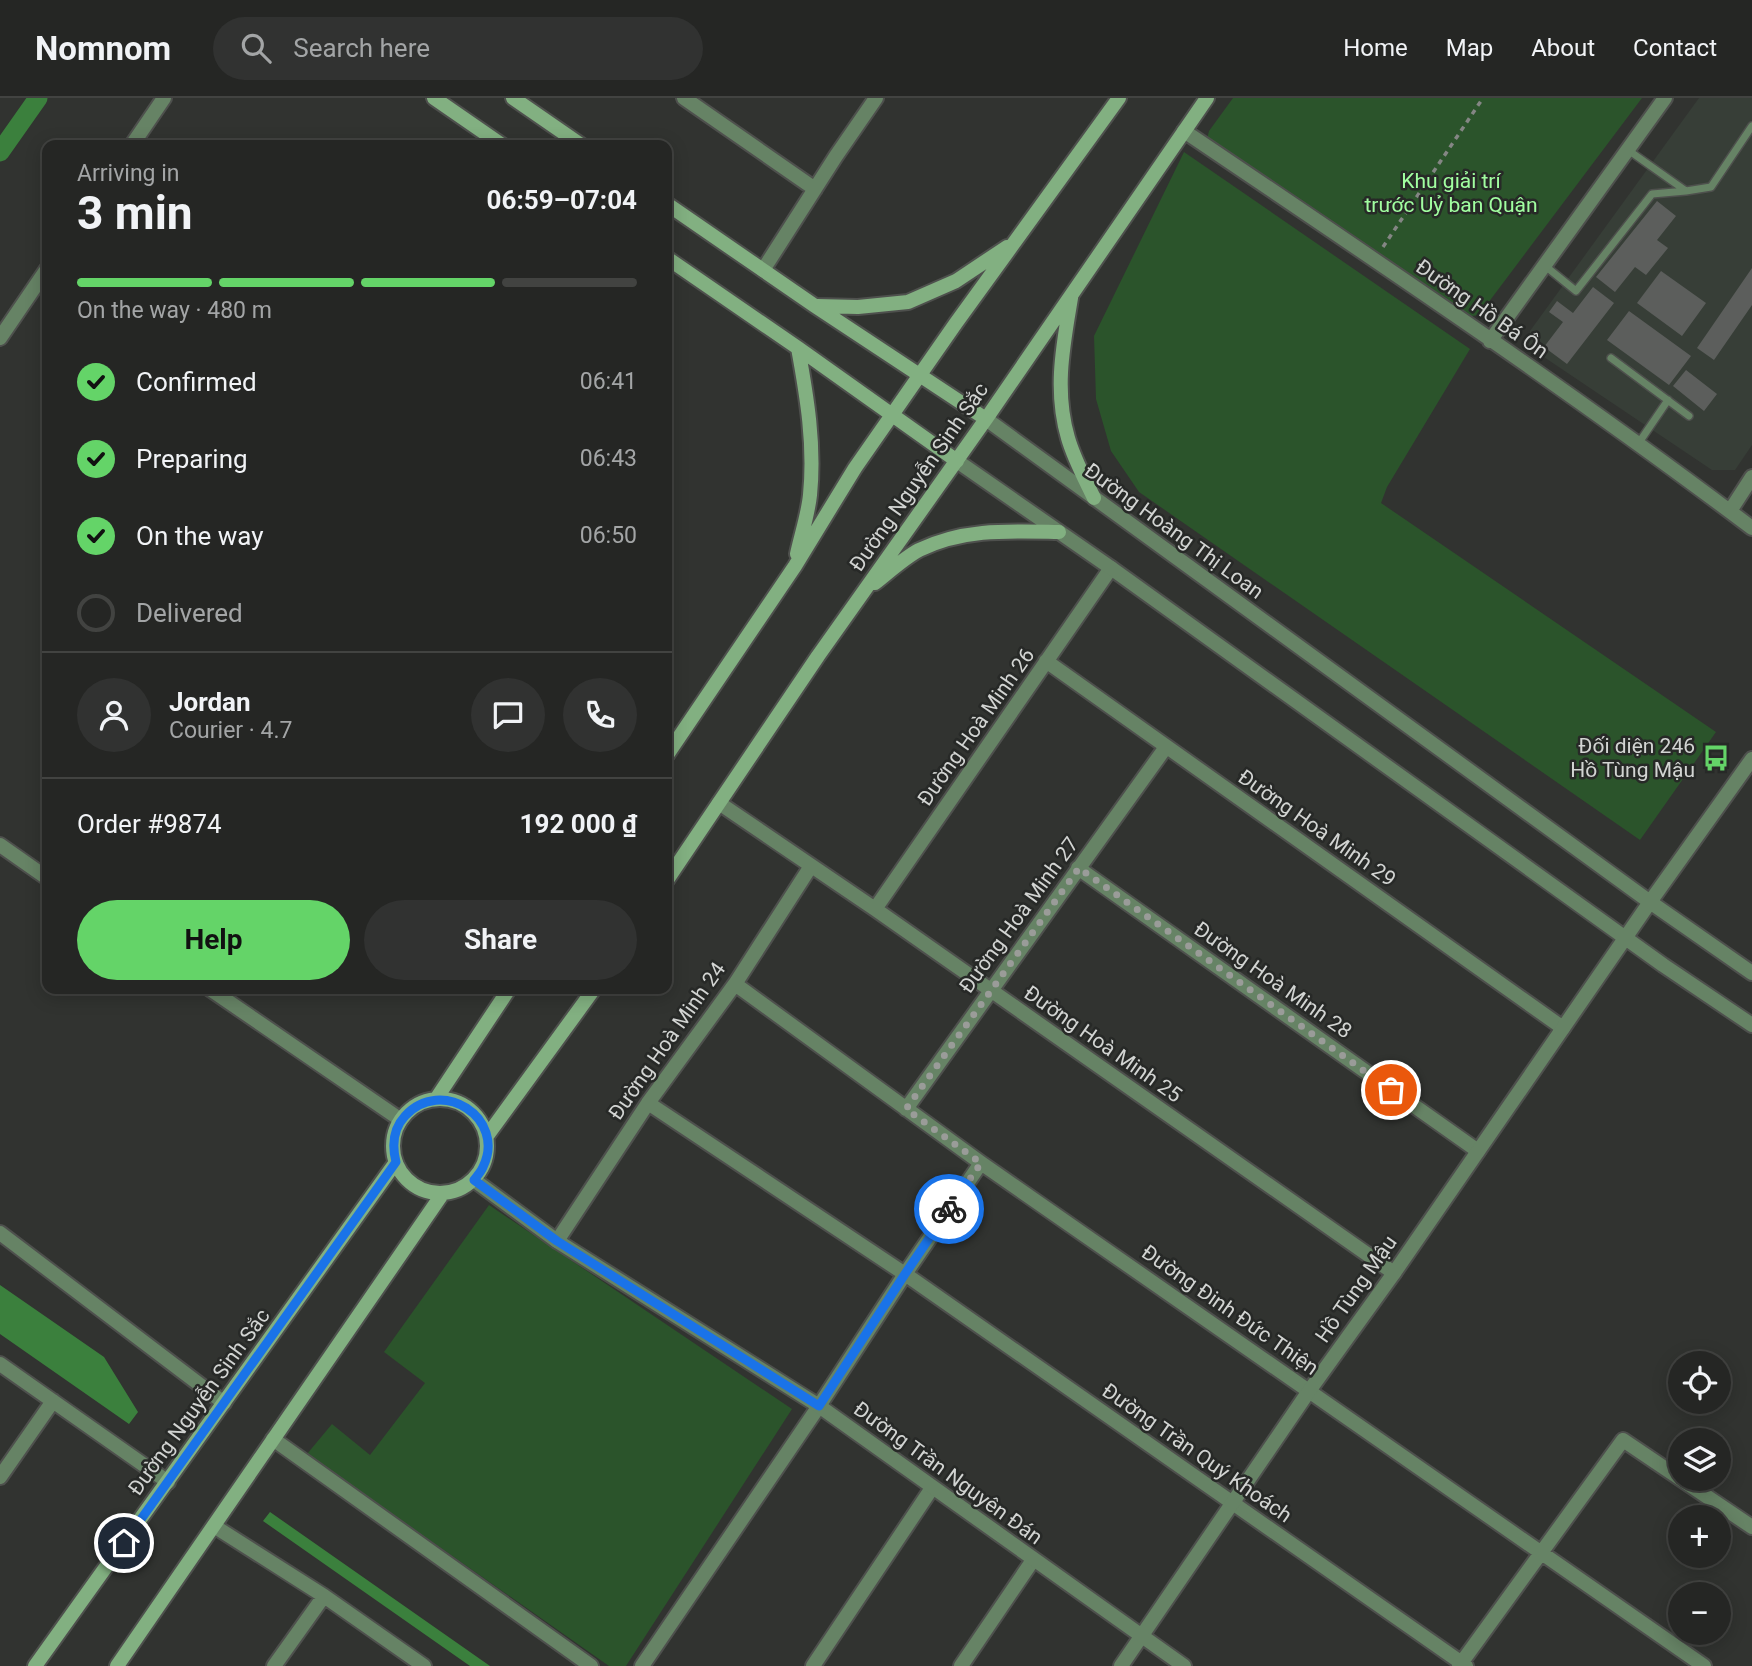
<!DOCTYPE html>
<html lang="en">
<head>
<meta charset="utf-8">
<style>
  :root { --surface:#252624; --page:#313231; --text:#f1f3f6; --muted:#a3a5a6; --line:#424341; --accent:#64d468 }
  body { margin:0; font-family:Roboto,sans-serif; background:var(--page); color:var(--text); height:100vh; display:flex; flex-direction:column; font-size:26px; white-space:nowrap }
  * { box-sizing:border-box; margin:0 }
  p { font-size:23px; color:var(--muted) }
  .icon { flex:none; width:38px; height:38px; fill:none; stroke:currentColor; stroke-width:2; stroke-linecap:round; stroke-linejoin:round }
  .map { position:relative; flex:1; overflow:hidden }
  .panel { position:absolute; left:42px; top:42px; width:630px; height:854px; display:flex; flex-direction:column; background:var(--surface); border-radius:14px; box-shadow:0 4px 18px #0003,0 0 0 2px var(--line) }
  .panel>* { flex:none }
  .buttons { position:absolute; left:1668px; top:1253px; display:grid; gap:14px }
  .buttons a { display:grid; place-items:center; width:63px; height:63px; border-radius:50%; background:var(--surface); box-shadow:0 4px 18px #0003,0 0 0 2px var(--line); font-size:35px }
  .pin { position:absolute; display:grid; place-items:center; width:60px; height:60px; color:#fff; margin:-30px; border:4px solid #fff; border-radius:50%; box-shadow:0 2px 7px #0007 }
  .courier { position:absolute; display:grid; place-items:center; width:70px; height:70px; margin:-35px; border:5px solid #1a73e8; border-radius:50%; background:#fff; color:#222; box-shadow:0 2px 9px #0007 }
  .headline em { font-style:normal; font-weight:700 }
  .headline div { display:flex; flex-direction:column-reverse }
  .headline { display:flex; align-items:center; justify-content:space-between; height:119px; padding:0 35px }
  h1 { font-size:46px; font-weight:700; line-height:52px }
  .bar { display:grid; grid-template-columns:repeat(4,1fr); gap:10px 7px; align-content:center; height:84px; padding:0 35px }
  .bar i { height:9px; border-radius:5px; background:var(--line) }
  .bar .selected { background:var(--accent) }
  .bar p { grid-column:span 4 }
  .line { display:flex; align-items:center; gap:18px; padding:0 35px; border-top:2px solid var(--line) }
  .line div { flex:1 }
  .round { display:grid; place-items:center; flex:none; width:74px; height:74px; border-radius:37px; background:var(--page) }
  ol { padding:0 35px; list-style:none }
  li { display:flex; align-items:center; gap:21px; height:77px }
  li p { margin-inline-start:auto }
  li .icon { padding:7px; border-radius:50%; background:var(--accent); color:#111; stroke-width:4 }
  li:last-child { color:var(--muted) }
  li i { width:38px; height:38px; border:4px solid var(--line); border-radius:50% }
  .primary-button { display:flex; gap:14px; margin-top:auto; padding:14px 35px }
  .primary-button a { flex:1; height:80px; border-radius:42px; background:var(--accent); color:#111; font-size:28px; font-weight:700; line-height:80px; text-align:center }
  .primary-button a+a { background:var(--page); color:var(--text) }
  header { display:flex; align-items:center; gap:42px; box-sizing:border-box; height:98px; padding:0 35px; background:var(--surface); border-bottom:2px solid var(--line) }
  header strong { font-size:33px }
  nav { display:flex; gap:38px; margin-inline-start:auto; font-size:24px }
  .search { width:490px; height:63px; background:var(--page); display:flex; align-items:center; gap:18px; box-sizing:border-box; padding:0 24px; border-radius:38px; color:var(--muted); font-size:26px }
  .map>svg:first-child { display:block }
  .built { fill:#373e37 }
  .green { fill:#2b542b }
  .water { fill:#3b803d }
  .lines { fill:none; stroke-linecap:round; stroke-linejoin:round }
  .canal { stroke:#3b803d; stroke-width:19 }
  .building { fill:#5c5e5c }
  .service-casing { stroke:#4e504d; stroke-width:10 }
  .minor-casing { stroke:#4e504d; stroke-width:18 }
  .tertiary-casing { stroke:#4e504d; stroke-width:18 }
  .secondary-casing { stroke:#4e504d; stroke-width:18 }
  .path { stroke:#848684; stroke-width:3.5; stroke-dasharray:5 5; stroke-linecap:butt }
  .service { stroke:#668365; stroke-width:7 }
  .minor { stroke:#668365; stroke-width:14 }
  .tertiary { stroke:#668365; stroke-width:14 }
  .secondary { stroke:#82b081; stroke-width:14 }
  .done { stroke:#9a9c99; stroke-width:7; stroke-dasharray:0 12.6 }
  .route { stroke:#1a73e8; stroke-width:9 }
  .labels { text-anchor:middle; stroke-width:5; stroke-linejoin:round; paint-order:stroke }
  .park-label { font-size:21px; fill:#a1fea0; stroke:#272927 }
  .street-label { font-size:21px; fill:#d2d4d2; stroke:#272927 }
  .poi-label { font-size:21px; fill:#d2d4d2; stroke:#272927; text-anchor:end }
</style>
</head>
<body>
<header>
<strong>Nomnom</strong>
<div class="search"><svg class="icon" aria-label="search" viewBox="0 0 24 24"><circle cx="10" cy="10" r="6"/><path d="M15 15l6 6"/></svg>Search here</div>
<nav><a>Home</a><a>Map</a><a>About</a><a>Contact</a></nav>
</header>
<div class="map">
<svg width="1752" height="1568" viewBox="0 0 1752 1568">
  <rect width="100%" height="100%" fill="#313330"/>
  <!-- built -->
  <path class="built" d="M1699,0H1752V347L1735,372H1712L1529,249L1530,233Z"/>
  <!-- green -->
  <path class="green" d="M1233,0H1642L1479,217L1472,218H1464L1207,41L1209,33Z
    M1184,54L1470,251L1387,389L1381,405L1716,634L1640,742L1139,394L1111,353L1096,301L1094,238Z
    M489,1107L792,1311L626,1568H609L307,1356L332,1326L370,1357L425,1285L384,1254Z"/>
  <!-- water -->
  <path class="water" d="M0,1187L104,1259L138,1314L129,1326L0,1236Z
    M270,1414L490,1568H470L263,1423Z"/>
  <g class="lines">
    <!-- canal -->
    <path class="canal" d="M0,54L38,0"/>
  </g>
  <!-- building -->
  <path class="building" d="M1657,103L1676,118L1657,142L1668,150L1646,177L1635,169L1615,194L1596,179Z
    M1752,170V207L1714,262L1697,250Z
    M1661,173L1706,205L1682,238L1637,205Z
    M1593,189L1614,205L1567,266L1544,249L1563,224L1549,214L1557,203L1573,215Z
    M1629,213L1691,258L1669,287L1607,242Z
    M1686,272L1717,296L1704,313L1673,288Z"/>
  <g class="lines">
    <!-- service casing -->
    <g class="service-casing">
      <path id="service" d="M1628,52L1686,93L1711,89L1752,28
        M1544,167L1576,193L1652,96L1686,93
        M1611,260L1689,318
        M1638,346L1668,302"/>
    </g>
    <!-- minor casing -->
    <g class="minor-casing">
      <path id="minor" d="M684,0L815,91
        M1184,33C1375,162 1568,291 1752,430
        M132,47L164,0
        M763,172L836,58L876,0
        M0,240L47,171
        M1490,243L1665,0
        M1730,413L1752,379
        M1046,563L1563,930
        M719,705L875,811L1394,1175
        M1078,770L1478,1053
        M875,811L1111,470
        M735,886L981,1065L1704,1568
        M648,1005L905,1176L1466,1568
        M906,1011L1166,649
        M0,1135L224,1305
        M557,1143L648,1005L735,886L811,768
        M0,1266L168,1384
        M273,1341L591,1568
        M0,1379L53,1303
        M214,1428L324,1498L424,1568
        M274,1568L324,1498
        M642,1568L819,1308L905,1176L981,1065
        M813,1568L932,1390
        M961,1568L1033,1462
        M1459,1568L1623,1342L1752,1429"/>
    </g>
    <!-- tertiary casing -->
    <g class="tertiary-casing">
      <path id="tertiary" d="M986,321L1650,804L1752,875
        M957,363L1111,470L1663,867L1752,927
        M0,747L47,780
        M210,891L401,1022
        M474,1082L557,1143L819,1308L1184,1568
        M1121,1568L1309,1293L1394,1175L1650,804L1752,661"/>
    </g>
    <!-- secondary casing -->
    <g class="secondary-casing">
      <path id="secondary" d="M434,0L502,47
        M513,0L581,47
        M667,106L815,208L986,321
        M667,160L798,250L957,363
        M1071,200C1063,248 1054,292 1068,340C1074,361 1085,381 1094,400
        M817,208L858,209L908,204L956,183L1007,149
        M797,456C801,437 808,417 810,397C815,347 807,299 798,250
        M875,485C889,474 904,460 919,452C964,430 1011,433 1059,434
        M667,657L795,468L855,370L956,225L1119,0
        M667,782L818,558L986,321L1207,0
        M393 1048a47 47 0 1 1 94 0a47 47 0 1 1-94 0Z
        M436,1001L509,891
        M487,1038L594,891
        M35,1568L396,1064
        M117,1568L443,1095"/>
    </g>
    <!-- path -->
    <path class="path" d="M1383,149L1483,0"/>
    <!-- service -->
    <use href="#service" class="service"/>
    <!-- minor -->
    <use href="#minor" class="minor"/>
    <!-- tertiary -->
    <use href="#tertiary" class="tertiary"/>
    <!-- secondary -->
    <use href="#secondary" class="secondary"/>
  </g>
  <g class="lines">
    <!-- done -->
    <path class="done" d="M949,1111L981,1065L906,1011L1079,770L1391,992"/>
    <!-- route -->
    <path class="route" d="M124,1445L396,1064C392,1048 393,1031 405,1018C441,978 507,1020 483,1069C481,1074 477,1078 474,1082L557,1143L819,1308L905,1176L949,1111"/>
  </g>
  <!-- icons -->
  <defs>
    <g id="bus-bare" transform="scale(2.1)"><path d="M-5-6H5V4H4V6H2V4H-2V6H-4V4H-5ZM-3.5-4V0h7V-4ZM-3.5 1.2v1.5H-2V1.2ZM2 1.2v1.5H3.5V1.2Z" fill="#64d468" stroke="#272927" stroke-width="2.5" paint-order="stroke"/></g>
  </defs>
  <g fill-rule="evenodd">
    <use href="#bus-bare" x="1716" y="660"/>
  </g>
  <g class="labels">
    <!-- park labels -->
    <g class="park-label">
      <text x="1451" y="90">Khu giải trí<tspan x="1451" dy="24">trước Uỷ ban Quận</tspan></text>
    </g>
    <!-- street labels -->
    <g class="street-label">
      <text transform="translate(1482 211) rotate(35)" y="7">Đường Hồ Bá Ôn</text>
      <text transform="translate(919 379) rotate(-55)" y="7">Đường Nguyễn Sinh Sắc</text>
      <text transform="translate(1174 433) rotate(36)" y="7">Đường Hoàng Thị Loan</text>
      <text transform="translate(976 629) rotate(-55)" y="7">Đường Hoà Minh 26</text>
      <text transform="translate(1317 730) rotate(35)" y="7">Đường Hoà Minh 29</text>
      <text transform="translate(1019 817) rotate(-54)" y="7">Đường Hoà Minh 27</text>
      <text transform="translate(1273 882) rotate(35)" y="7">Đường Hoà Minh 28</text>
      <text transform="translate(667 943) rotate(-55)" y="7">Đường Hoà Minh 24</text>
      <text transform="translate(1103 946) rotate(35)" y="7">Đường Hoà Minh 25</text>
      <text transform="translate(1356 1191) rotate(-55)" y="7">Hồ Tùng Mậu</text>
      <text transform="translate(1230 1212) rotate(35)" y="7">Đường Đinh Đức Thiện</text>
      <text transform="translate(199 1304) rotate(-54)" y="7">Đường Nguyễn Sinh Sắc</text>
      <text transform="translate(1197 1355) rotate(35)" y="7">Đường Trần Quý Khoách</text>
      <text transform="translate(948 1375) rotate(36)" y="7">Đường Trần Nguyên Đán</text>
    </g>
    <!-- poi labels -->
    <g class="poi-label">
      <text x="1695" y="655">Đối diện 246<tspan x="1695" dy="24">Hồ Tùng Mậu</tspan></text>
    </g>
  </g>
</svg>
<div class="buttons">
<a><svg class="icon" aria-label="locate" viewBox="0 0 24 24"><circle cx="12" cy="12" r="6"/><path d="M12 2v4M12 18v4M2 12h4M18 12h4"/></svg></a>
<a><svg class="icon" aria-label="layers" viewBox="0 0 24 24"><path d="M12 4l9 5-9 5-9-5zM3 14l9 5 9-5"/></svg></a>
<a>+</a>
<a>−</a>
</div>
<div class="pin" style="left:1391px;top:992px;background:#ea580c"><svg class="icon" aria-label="bag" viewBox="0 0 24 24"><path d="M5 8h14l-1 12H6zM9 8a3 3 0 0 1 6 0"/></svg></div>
<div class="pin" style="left:124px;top:1445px;background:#1f2937"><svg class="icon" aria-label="home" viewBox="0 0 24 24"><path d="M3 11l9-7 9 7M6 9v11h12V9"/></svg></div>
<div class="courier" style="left:949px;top:1111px"><svg class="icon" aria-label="bike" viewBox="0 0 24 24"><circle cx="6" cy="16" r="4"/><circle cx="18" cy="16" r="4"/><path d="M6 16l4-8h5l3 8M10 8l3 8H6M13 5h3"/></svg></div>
<section class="panel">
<div class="headline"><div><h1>3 min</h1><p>Arriving in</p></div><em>06:59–07:04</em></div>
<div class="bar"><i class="selected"></i><i class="selected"></i><i class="selected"></i><i></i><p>On the way · 480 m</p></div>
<ol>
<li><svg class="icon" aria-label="check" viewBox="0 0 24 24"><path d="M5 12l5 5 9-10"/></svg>Confirmed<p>06:41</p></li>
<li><svg class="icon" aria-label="check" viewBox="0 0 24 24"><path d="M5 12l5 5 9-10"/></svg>Preparing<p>06:43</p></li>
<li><svg class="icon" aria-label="check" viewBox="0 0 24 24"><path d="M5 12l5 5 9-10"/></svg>On the way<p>06:50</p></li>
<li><i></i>Delivered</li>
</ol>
<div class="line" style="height:126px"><a class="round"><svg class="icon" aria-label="person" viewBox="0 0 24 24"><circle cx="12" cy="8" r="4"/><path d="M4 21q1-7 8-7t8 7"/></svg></a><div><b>Jordan</b><p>Courier · 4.7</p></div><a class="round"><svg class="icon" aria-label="chat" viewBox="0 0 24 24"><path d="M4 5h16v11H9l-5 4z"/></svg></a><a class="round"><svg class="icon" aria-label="phone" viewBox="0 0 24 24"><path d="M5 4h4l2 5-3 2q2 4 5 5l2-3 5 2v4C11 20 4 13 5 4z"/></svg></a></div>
<div class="line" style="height:91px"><div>Order #9874</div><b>192 000 ₫</b></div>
<div class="primary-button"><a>Help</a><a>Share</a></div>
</section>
</div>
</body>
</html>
